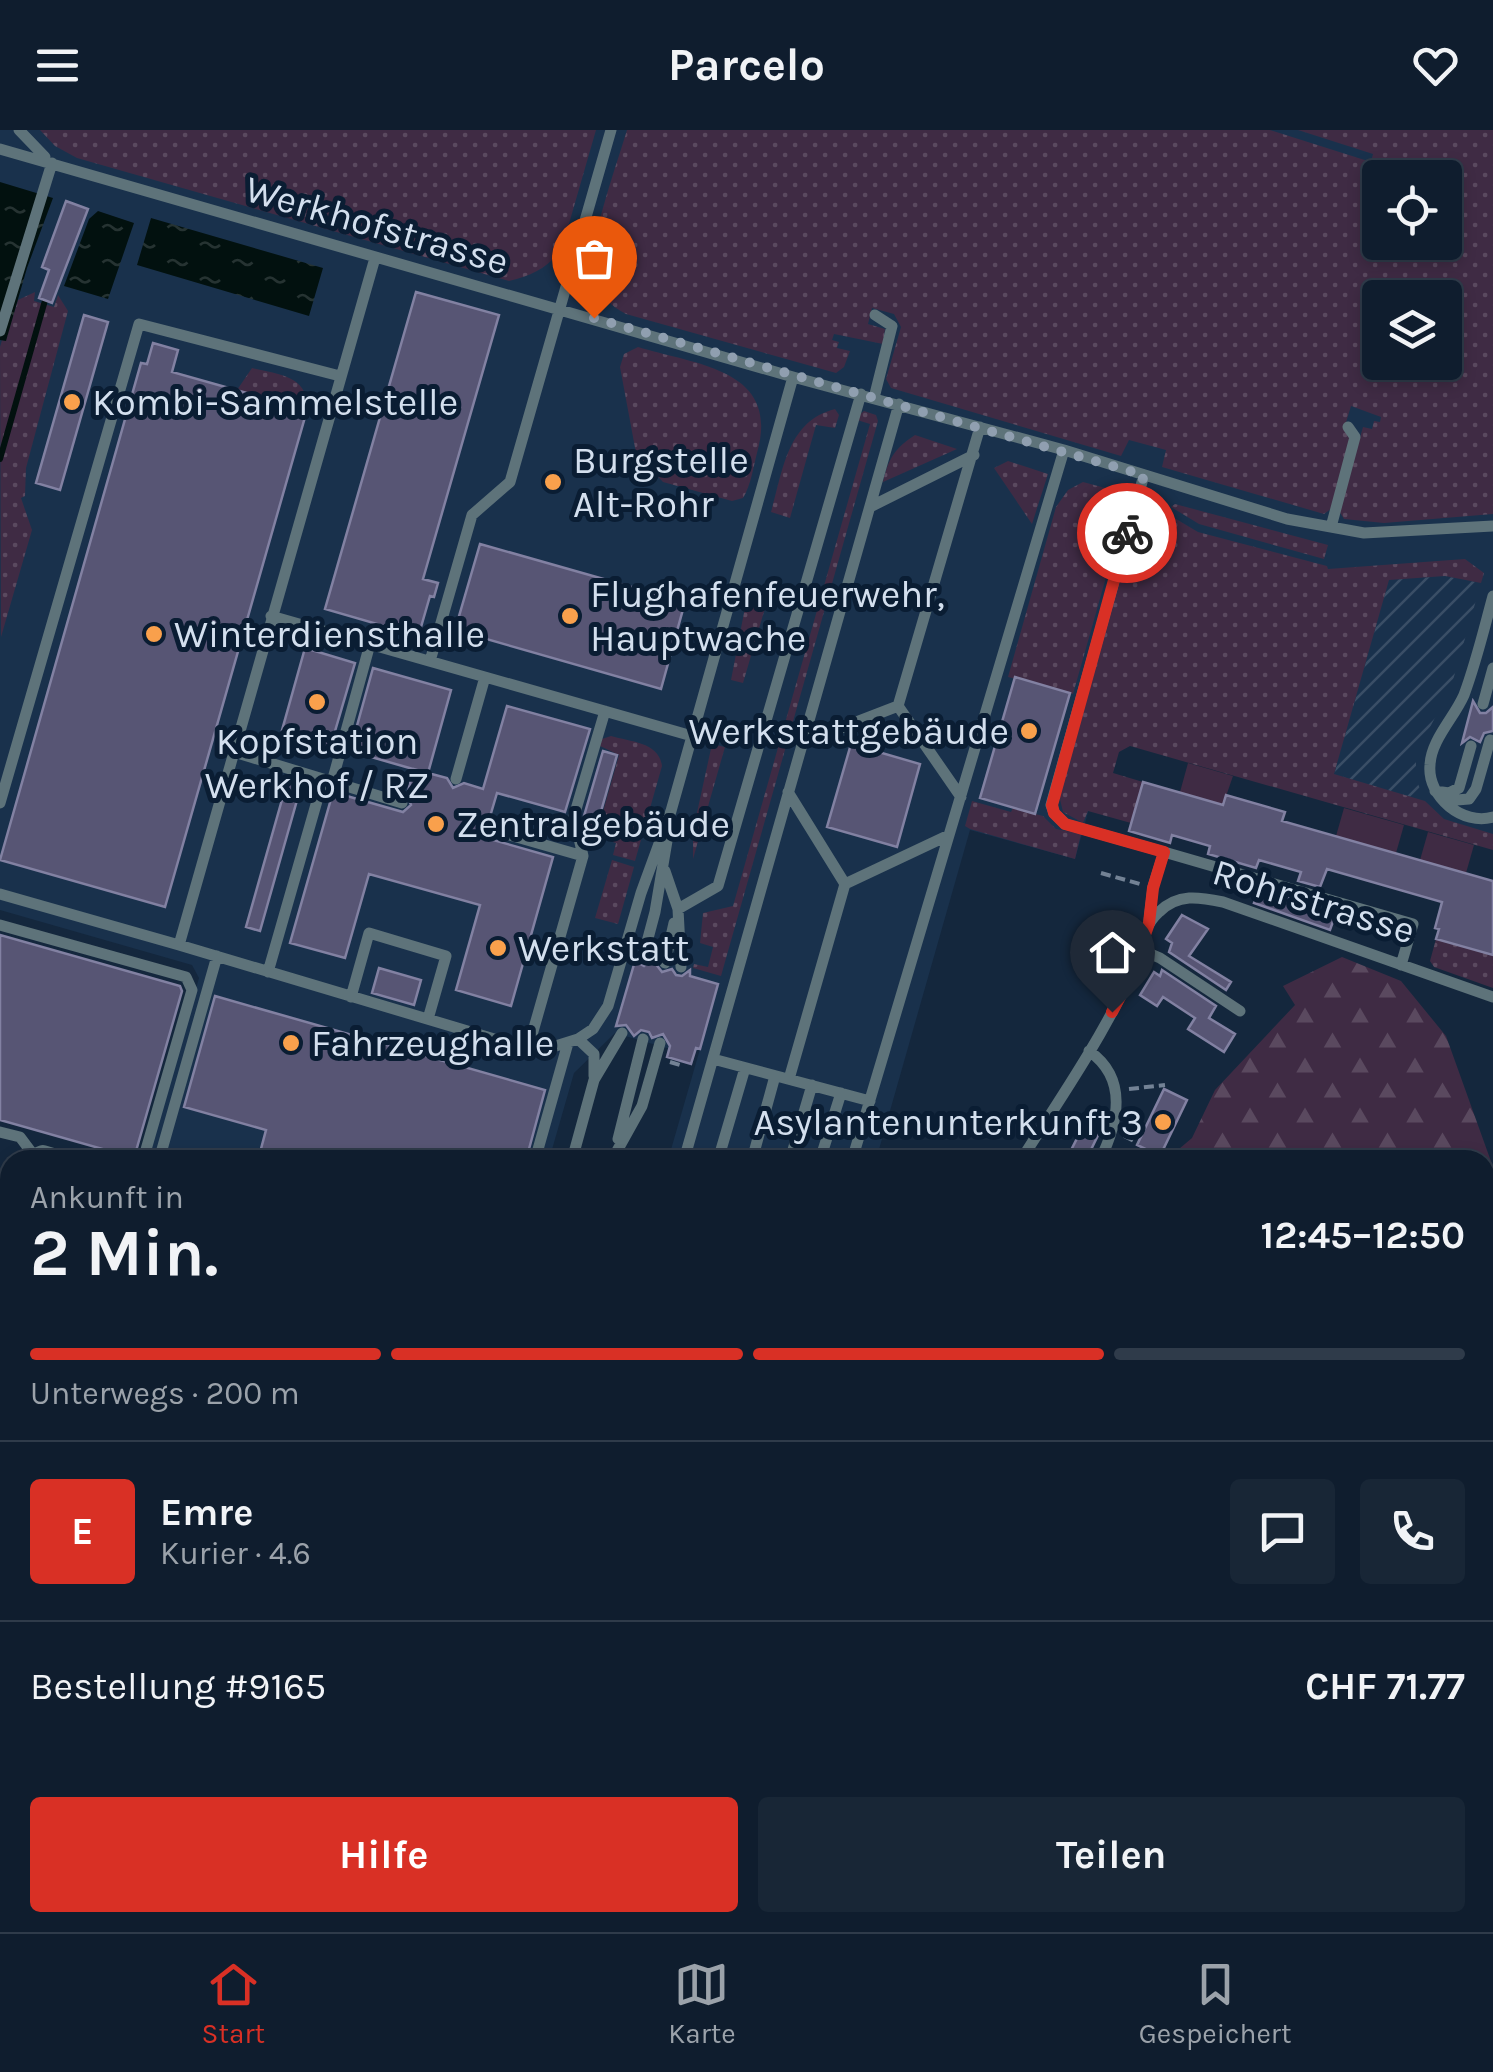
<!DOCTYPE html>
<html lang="de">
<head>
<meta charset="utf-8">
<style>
  :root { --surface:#0f1d2e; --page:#182636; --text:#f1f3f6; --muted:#9ba2aa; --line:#2f3b4a; --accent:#d93025 }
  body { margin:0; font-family:Karla,sans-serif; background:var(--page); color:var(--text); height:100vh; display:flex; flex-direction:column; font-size:38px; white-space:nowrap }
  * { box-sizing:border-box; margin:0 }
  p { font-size:32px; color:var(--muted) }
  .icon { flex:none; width:55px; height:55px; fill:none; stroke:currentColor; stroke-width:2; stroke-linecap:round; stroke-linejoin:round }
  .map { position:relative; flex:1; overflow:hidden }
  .sheet { position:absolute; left:0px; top:1020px; width:1495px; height:782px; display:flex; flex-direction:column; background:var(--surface); border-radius:30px 30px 0 0; box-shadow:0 5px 15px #0003,0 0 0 2px var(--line) }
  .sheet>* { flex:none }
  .tools { position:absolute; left:1362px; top:30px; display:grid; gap:20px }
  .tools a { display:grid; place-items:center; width:100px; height:100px; border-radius:10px; background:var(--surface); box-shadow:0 5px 15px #0003,0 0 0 2px var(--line); font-size:50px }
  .pin { position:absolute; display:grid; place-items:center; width:85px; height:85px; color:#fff; margin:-102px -42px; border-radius:50% 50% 50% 0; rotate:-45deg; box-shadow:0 0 10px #0007 }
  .pin .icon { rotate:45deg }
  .courier { position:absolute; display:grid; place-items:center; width:100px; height:100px; margin:-50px; border:8px solid #d93025; border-radius:50%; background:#fff; color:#222; box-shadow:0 2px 12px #0007 }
  .head em { font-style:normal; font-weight:700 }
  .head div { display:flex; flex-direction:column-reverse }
  .head { display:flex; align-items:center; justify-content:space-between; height:170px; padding:0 30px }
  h1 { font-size:65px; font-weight:700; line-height:75px }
  .bar { display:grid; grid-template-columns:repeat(4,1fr); gap:15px 10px; align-content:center; height:120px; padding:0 30px }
  .bar i { height:12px; border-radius:8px; background:var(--line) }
  .bar .active { background:var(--accent) }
  .bar p { grid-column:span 4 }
  .line { display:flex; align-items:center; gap:25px; padding:0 30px; border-top:2px solid var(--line) }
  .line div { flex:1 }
  .round { display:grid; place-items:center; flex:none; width:105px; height:105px; border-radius:10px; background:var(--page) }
  .button { display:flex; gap:20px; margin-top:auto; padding:20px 30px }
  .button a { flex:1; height:115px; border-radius:10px; background:var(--accent); color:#fff; font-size:40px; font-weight:700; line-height:115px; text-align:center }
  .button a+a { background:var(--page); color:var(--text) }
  header { display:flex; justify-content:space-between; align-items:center; height:130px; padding:0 30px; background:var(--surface); font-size:45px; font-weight:700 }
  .tabs { display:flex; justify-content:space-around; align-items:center; height:140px; border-top:2px solid var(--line); background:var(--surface); font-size:28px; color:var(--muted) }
  .tabs a { display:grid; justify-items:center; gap:5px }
  .tabs .active { color:var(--accent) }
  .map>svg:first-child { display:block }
  .built { fill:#19314c; fill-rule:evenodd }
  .industrial { fill:url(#industrial-furrows) }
  .grass { fill:url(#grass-dots); fill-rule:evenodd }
  .forest { fill:url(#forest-firs) }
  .pitch { fill:#3f2b44 }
  .water { fill:url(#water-ripples) }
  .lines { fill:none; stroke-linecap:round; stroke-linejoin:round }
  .stream { stroke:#02110f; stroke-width:6 }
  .building { fill:#575574; stroke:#8281a2; stroke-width:2.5 }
  .path { stroke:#738295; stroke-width:4; stroke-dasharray:10 5; stroke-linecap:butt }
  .service { stroke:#5e737a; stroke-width:11 }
  .minor { stroke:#5e737a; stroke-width:20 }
  .done { stroke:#909fb0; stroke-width:10; stroke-dasharray:0 18 }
  .route { stroke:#d93025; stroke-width:12 }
  .poi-dot { fill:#f9a04c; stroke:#0a1d33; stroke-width:4 }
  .labels { text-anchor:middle; stroke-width:10; stroke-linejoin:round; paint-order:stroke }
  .street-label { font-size:38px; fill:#d3dfee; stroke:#0a1d33 }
  .poi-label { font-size:38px; fill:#d3dfee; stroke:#0a1d33; text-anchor:start }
</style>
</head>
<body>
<header><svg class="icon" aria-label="menu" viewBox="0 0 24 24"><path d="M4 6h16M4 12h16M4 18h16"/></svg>Parcelo<svg class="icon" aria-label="heart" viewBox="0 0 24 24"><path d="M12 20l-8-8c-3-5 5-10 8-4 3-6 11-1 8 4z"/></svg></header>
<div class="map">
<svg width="1493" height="1802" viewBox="0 0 1493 1802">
  <defs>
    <pattern id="industrial-furrows" width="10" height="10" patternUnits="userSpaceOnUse" patternTransform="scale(2.5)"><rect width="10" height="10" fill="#19314c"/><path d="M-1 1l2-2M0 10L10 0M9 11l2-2" fill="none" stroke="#3a4e66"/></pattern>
    <pattern id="grass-dots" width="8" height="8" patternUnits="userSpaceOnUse" patternTransform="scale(2.5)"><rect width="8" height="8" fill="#3f2b44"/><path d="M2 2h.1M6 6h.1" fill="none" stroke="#5a495f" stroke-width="1.8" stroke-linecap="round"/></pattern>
    <pattern id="forest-firs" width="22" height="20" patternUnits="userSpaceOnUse" patternTransform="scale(2.5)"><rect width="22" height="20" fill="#3f2b44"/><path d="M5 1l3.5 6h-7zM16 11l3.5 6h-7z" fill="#5a495f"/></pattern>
    <pattern id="water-ripples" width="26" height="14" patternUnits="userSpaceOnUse" patternTransform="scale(2.5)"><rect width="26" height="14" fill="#02110f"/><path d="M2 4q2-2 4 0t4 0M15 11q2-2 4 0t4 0" fill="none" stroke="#263332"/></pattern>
  </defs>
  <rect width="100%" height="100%" fill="#14273d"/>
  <!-- built -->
  <path class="built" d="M0,0H1493V705L1112,597L1075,729L970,700L876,1030H668L700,919L680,914L670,919L615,903L574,943L549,1030H147L199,848L192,835L0,780ZM1380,48H1445V112H1380ZM1380,168H1445V232H1380Z"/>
  <!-- industrial -->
  <path class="industrial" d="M1445,446L1481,453L1451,557L1416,624V649L1425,671L1334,645L1389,450Z"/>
  <!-- grass -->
  <path class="grass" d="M40,0H596L562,118C548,138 533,145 509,151L77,28L55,16Z
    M627,0H1270L1371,32L1373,24L1298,0H1493V384L1384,393L1344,389L1339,381L1363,297L1372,299L1374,291L1380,292L1381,287L1351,276L1344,299L1350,309L1332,378L1324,384L1162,337L1166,320L1129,310L1121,326L891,258L886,249L901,197L894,184L872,178L868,194L885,199L883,214L834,204L832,210L839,212L837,218L850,221L844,237L836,243L626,184C609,175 597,163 593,144C587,116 618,31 627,0ZM1380,48H1445V112H1380ZM1380,168H1445V232H1380Z
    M35,162L34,171L54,177L58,165L68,181L26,338L25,366L21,368L32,400L1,507L0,217L2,210L5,211L18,170Z
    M638,217C697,235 781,239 757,323C753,338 751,355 743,368L732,371L663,352L636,323L620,237L624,224Z
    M252,238C278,244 310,246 307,280L237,260Z
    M835,279L839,285L835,298L816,295L790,388L771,382C783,341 787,291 835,279Z
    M864,281L876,285L878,291L721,846L693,838L694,834L708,837L713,817L700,813L703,783L733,776L870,294L854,289Z
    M915,305L957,319L883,352C888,329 895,318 915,305Z
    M1008,331L1048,344L1032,394L994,338Z
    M1083,352L1124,363L1127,373L1073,564L1008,547L1056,377L1068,360Z
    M1175,374L1328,415L1324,429L1199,394L1171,377Z
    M1147,376V391L1162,395L1166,383L1198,402L1327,436L1328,439L1465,429L1484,443L1481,453L1445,446L1389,450L1334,644L1425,671L1444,689L1493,704V720L1130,616L1119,622L1113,643L1143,652L1131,693L1088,681L1083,693L1063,682L1059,665L1141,378Z
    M748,462L768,468L743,553L731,550Z
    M611,606C631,612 659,612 662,636L635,731L613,725L616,713L587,704L579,691L585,688L600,692L619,625L600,616L602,609Z
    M712,614L725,617L693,729V701Z
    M972,671L1011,682L1013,678L1043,686L1056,699L1081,704L1075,729L970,699L965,696Z
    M612,730L634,737L618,794L595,788Z
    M1436,809L1493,825V858L1434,837L1430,831Z
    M102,1792L320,1793V1802H102Z"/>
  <!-- forest -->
  <path class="forest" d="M1342,827L1401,851L1446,906L1493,1037V1802H401L400,1793L1485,1792V1030H1166L1192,1008L1215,960L1295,875L1283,856Z"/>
  <!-- pitch -->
  <path class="pitch" d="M1188,633L1233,646L1223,675L1180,662Z
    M1344,678L1404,695L1396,723L1336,706Z
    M1428,702L1474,715L1466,743L1420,730Z"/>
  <!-- water -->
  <path class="water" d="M0,52L53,68L27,138L6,211L0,210Z
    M98,81L134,93L108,169L64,156L89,89Z
    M151,88L323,138L309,186L137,135Z"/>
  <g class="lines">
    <!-- stream -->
    <path class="stream" d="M0,329L46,167
      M687,1792L697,1802
      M1250,1792L1253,1802"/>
  </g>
  <!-- building -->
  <path class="building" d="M66,71L88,79L52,173L39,168L49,140L42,137Z
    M416,162L499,185L423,449L438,453L434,467L430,466L421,497L410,494L408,503L325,479Z
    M84,185L108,192L60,360L36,353Z
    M153,213L178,220L172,242L307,280L165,777L0,730L141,233L147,234Z
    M480,414L685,472L661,559L455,500Z
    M305,518L355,533L328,625L279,611Z
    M373,538L451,560L428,643L447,648L453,658L464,653L483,659L507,576L590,599L565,682L497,663L489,690L480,696V702L486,708L553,727L511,876L456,860L480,775L369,744L345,828L290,813L333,662L403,682L411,675L407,665L414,639L427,643L350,621Z
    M1015,547L1070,563L1035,684L980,668Z
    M1473,571L1480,583H1486L1493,577V601L1484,603L1480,612L1470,607L1462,613Z
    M851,614L920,634L897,717L827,697Z
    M603,621L617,625L598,692L584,686Z
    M287,652L301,656L260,801L246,797Z
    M1143,652L1223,675L1226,665L1285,682L1282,691L1493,751V825L1436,809L1439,799L1435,798L1442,772L1327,739L1320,757L1298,751L1301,742L1259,730L1256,738L1208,724L1210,716L1172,705L1170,713L1129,701Z
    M1259,760L1316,776L1315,779L1335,786L1330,800L1254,773Z
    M1182,785L1208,799L1189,826L1231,852L1226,860L1169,822L1172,813L1166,809Z
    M0,805L180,856L182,861L134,1028L0,990Z
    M652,829L662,842L672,839L676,845L682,846L690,840V846L718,854L700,919L696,918L691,934L667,927L670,916L663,904L652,908L649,902L641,900L634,906L626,895L616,896L635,831L644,836Z
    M379,838L421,850L414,875L372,863Z
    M1162,840L1216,876L1209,888L1235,904L1224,922L1188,899L1195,888L1163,867L1157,876L1140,865L1154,842L1160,846Z
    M215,866L545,960L526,1030H258L266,1000L184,977Z
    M1164,959L1187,970L1160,1026L1137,1015Z
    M1090,983L1105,990L1103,995L1086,1030H1066Z"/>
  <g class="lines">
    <!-- path -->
    <path class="path" d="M1101,743L1140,754
      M670,932L680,935L681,931
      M1129,959L1165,955
      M1124,1006L1138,1013
      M1485,1203H1493
      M1485,1286H1493
      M1485,1708L1493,1718
      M328,1792V1802
      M1267,1792L1269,1802"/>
    <!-- service -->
    <path class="service" d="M19,0L45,27
      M0,19L793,247L1064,320L1287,389L1364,403L1493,396
      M375,128L179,815L528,919H546L578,909L593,899L608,876L641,763L671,681L793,247
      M0,201L52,33
      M874,268L892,196L875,185
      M1144,345L1051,675L1054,683L1065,694L1164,722L1153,757L1149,791
      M870,377L974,325
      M1331,397L1355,307L1348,297
      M1493,466C1484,499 1476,533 1464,565C1454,588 1431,610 1430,635C1427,667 1463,696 1493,687
      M271,486L692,606
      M430,531L472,385L510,352L611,0
      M1483,574L1493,538
      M898,576L980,297
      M802,613L898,576L961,667
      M234,622L402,673
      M456,649L485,547
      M332,652L370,514
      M1435,661L1449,663L1459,658L1471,616
      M788,662L845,754
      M1444,671L1469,669L1476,659L1490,610
      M0,673L139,194L340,246
      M489,699L583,726
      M1164,722L1413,794L1401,835
      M665,741L678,779L681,837
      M0,764L179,815
      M678,779L718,756L861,264
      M0,795L186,847L192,860L143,1030
      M1139,819L1160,828L1240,881
      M643,827L655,782L668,705
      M665,833L674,793
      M268,842L323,650
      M351,867L369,803L446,826L428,889
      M578,909L594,924V946
      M528,919L583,726L574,686L605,581
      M1089,921C1129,949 1118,993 1100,1030
      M713,929L870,971
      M789,949L845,754L949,705
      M0,1002L20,1007L35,1027
      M618,1009L643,909
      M81,1030L88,1024L107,1030
      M159,1030L217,826
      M535,1030L568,913
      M572,1030L594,950L622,903
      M612,1030L642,976L660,913
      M684,1030L899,274
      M718,1030L745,938
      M752,1030L775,946
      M790,1030L812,955
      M820,1030L841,963
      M852,1030L1064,320
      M1021,1030C1058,972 1098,914 1128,851C1139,829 1139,800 1159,782C1178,763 1199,767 1223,772L1493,867
      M0,1167L10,1163"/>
    <!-- minor -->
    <path class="minor" d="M31,1030L43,1025L60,1030
      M352,1792L353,1802
      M154,1802L155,1792"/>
  </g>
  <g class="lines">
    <!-- done -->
    <path class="done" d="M594,188L1144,345L1127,403"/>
    <!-- route -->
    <path class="route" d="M1112,882L1130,848L1149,793L1153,758L1164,722L1065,694L1054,683L1052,675L1127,403"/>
  </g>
  <!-- markers -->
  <g class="poi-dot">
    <circle cx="72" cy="272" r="10"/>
    <circle cx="553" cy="352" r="10"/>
    <circle cx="570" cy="486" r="10"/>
    <circle cx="154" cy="504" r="10"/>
    <circle cx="317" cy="572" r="10"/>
    <circle cx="1029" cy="601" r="10"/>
    <circle cx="436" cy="694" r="10"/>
    <circle cx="498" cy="818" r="10"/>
    <circle cx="291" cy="913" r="10"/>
    <circle cx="1163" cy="992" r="10"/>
  </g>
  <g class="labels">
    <!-- street labels -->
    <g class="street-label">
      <text transform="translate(377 95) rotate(16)" y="13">Werkhofstrasse</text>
      <text transform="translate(1314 771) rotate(17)" y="13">Rohrstrasse</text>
    </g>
    <!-- poi labels -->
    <g class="poi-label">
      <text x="92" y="285">Kombi-Sammelstelle</text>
      <text x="573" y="343">Burgstelle<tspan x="573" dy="44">Alt-Rohr</tspan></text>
      <text x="590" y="477">Flughafenfeuerwehr,<tspan x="590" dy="44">Hauptwache</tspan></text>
      <text x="174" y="517">Winterdiensthalle</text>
      <text x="1009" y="614" text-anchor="end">Werkstattgebäude</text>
      <text x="317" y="624" text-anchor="middle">Kopfstation<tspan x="317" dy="44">Werkhof / RZ</tspan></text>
      <text x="456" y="707">Zentralgebäude</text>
      <text x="518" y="831">Werkstatt</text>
      <text x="311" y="926">Fahrzeughalle</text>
      <text x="1143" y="1005" text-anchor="end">Asylantenunterkunft 3</text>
    </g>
  </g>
</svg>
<div class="tools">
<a><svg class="icon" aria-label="locate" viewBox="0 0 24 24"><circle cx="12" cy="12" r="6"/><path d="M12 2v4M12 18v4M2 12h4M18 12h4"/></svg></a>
<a><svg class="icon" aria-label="layers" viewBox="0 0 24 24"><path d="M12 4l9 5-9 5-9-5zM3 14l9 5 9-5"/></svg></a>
</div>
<div class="pin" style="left:594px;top:188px;background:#ea580c"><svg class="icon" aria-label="bag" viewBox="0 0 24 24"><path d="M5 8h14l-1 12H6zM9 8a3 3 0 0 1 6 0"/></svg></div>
<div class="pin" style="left:1112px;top:882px;background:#1f2937"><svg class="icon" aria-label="home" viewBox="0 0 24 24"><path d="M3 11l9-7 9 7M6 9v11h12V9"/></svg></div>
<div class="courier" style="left:1127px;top:403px"><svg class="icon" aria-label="bike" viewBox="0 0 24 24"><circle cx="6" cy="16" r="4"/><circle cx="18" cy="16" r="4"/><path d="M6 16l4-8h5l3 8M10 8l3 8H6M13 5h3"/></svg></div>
<section class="sheet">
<div class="head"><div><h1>2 Min.</h1><p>Ankunft in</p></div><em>12:45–12:50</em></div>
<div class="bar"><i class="active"></i><i class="active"></i><i class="active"></i><i></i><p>Unterwegs · 200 m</p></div>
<div class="line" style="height:180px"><b class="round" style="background:var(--accent);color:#fff">E</b><div><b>Emre</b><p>Kurier · 4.6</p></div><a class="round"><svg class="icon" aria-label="chat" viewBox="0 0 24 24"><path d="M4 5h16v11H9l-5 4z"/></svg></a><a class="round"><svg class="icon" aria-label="phone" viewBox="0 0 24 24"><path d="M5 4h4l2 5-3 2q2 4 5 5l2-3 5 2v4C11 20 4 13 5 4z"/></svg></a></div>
<div class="line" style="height:130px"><div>Bestellung #9165</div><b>CHF 71.77</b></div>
<div class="button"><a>Hilfe</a><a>Teilen</a></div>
</section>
</div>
<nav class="tabs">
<a class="active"><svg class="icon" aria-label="home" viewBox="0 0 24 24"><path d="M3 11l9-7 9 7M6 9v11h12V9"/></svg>Start</a>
<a><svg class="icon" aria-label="map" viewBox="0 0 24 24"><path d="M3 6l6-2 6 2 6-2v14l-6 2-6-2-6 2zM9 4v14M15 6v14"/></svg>Karte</a>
<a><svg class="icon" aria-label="saved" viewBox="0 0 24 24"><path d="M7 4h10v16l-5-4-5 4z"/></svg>Gespeichert</a>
</nav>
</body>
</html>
